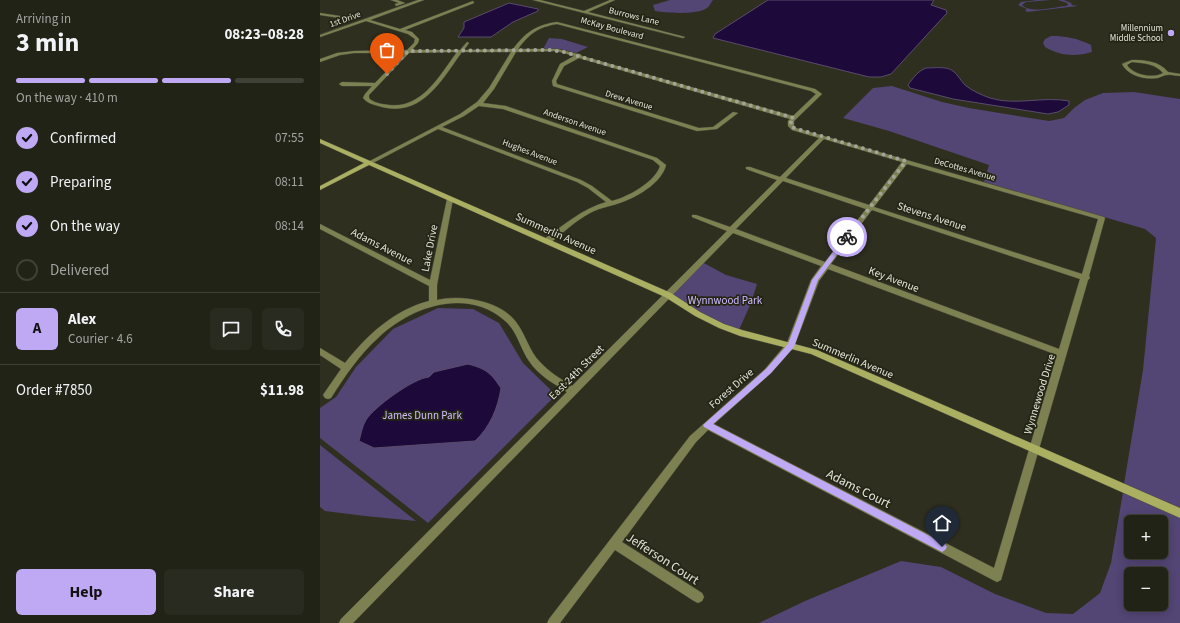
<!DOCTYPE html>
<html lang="en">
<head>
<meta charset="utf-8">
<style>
  :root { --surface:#222317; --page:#2a2b20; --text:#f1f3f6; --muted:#a2a4a1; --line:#3f4036; --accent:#bfa9f4 }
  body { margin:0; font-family:"Source Sans 3",sans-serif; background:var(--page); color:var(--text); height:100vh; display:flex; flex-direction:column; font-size:15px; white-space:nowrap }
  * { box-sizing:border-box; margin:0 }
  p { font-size:13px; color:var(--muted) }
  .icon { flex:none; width:22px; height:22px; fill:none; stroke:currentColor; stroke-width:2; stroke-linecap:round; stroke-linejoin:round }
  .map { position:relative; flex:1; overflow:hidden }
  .details { display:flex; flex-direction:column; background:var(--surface); width:320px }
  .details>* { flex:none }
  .controls { position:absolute; left:804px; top:515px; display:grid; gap:8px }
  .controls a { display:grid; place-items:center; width:44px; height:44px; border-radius:6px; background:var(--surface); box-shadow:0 2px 10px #0003,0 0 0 1px var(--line); font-size:20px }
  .pin { position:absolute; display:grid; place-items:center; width:34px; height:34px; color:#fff; margin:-41px -17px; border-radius:50% 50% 50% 0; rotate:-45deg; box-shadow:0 0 4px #0007 }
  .pin .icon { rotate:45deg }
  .courier { position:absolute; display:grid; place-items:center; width:40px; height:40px; margin:-20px; border:3px solid #bfa9f4; border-radius:50%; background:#fff; color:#222; box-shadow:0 1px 5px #0007 }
  .overview em { font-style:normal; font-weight:700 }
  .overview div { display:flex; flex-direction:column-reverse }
  .overview { display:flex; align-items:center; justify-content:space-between; height:68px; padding:0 16px }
  h1 { font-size:26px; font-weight:700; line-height:30px }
  .bar { display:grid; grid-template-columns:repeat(4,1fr); gap:6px 4px; align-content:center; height:48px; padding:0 16px }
  .bar i { height:5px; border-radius:3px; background:var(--line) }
  .bar .on { background:var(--accent) }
  .bar p { grid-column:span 4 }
  .line { display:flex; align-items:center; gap:10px; padding:0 16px; border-top:1px solid var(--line) }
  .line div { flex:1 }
  .round { display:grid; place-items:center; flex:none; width:42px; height:42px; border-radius:6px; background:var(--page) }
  ol { padding:0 16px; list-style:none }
  li { display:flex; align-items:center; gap:12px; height:44px }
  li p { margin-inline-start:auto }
  li .icon { padding:4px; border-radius:50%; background:var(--accent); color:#111; stroke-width:4 }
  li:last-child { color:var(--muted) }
  li i { width:22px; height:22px; border:2px solid var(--line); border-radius:50% }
  .cta { display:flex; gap:8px; margin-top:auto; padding:8px 16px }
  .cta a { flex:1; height:46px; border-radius:6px; background:var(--accent); color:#111; font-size:16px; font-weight:700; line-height:46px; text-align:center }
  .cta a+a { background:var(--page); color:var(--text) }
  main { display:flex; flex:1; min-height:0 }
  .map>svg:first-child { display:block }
  .green { fill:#534574; fill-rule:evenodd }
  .water { fill:#1e0a3a; stroke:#594c6a }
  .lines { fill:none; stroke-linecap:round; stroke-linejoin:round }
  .street-casing { stroke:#4b4c3d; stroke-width:1 }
  .secondary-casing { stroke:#4b4c3d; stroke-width:1 }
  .street { fill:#7d8051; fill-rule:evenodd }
  .secondary { fill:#aaaf62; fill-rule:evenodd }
  .route { fill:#bfa9f4 }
  .done { stroke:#a4a599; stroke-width:4; stroke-dasharray:0 7.2 }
  .poi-dot { fill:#bfa9f4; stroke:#242515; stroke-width:1.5 }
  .labels { text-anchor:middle; stroke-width:3.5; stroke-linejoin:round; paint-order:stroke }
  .far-street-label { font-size:9px; fill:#e3e5da; stroke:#242515 }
  .far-poi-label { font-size:9px; fill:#e3e5da; stroke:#242515; text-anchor:end }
  .street-label { font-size:11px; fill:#e3e5da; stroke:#242515 }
  .park-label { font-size:11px; fill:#cfbcff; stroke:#242515 }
  .near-street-label { font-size:13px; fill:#e3e5da; stroke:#242515 }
</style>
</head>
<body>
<main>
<section class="details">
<div class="overview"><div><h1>3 min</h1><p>Arriving in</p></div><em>08:23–08:28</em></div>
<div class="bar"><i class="on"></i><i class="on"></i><i class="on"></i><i></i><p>On the way · 410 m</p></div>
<ol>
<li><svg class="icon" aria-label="check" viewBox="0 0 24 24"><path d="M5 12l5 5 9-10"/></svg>Confirmed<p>07:55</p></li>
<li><svg class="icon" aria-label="check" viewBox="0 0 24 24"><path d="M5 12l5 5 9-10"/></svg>Preparing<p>08:11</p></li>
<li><svg class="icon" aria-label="check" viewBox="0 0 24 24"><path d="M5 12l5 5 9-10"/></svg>On the way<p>08:14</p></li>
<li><i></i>Delivered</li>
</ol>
<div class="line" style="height:72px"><b class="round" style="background:var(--accent);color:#111">A</b><div><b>Alex</b><p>Courier · 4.6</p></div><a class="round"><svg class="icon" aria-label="chat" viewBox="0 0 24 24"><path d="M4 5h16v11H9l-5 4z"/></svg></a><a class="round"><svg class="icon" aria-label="phone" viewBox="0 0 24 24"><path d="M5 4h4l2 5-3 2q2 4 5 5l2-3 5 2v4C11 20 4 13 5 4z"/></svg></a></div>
<div class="line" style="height:52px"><div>Order #7850</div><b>$11.98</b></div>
<div class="cta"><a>Help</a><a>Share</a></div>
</section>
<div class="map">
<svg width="860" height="623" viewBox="0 0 860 623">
  <rect width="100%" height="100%" fill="#2e2f1f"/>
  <!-- green -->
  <path class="green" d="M350,0H393C391,2 390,6 387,8C378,15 347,13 335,11L333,5Z
    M717,0H731L706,2L702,5C711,14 734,7 746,6L748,5L747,3L738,0H744L751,3L752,5L758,6L707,12L705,10L707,9L698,5L701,2Z
    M731,36C746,36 757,38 771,45L772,52C756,57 740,56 725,47L723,43L725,39Z
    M229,38L242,39L268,47L256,53L240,49H223Z
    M572,86L622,102L649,108L729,121L744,118L754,108L765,100L783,93L814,92L860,99V508L804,484L823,370L836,238L825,229L664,182L669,165L569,131L523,118L553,88Z
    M382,262L406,275L437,284L431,303L419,330L395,322L350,294Z
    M118,308L153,309L179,323L203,363L236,395L108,523L0,438V408L16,397L36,367L73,329Z
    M0,445L96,521L45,516L5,511L0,507Z
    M803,492L860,518V623H439L485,601L581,561L621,567L675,594L726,613L753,614L780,593L791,563ZM811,522H841V552H811ZM811,574H841V604H811Z"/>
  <!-- water -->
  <path class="water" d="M448,0H614L611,5L626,10L627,13L571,74L561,77H549L393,38L395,34Z
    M189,3L218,9V11L193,22L171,37H138L144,28V22Z
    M606,68C614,68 627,66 633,71C638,75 641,81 645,85C652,91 662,95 670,98C696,106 723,96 749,101V105L738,112L728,114L633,99L590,88L588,85C593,78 598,71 606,68Z
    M148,364C166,369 170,372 181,388C178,408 170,427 155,441L54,448L39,441C41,435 42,426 46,420C54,407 94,378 109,377L114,372Z"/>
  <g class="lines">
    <!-- street casing -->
    <g class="street-casing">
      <path id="street" d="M71,0H77L85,3L76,6L75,4L79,3Z
        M98,0H104L50,20L80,29L153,1L154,3L85,30L92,32L99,39L98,43L92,50H140L147,42L149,43L144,50L193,49C206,32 216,25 237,22L495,89L502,94L474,121V126L476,128L784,217L785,218L769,276L770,278L768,280L681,580L677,582L673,580L388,430L376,442L302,542L382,593L384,597L382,601L378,603L374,601L295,550L240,623H227L229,619L370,436L445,369L467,343L491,280L501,266L413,233L33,623H19L21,619L247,392C233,383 218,375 209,361C200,348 197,330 184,320C146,287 90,307 58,338C39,355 25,376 11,398L8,399L5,398L3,395L5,392L21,369L0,355V348L25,363C47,335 74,310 109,301V286L0,229V224L110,280L127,199L128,198H132L133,199L117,285V300C141,294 181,301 196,322C206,335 209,351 220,362C229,372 241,379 252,386L407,231L372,217V215H376L410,227L457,180L426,169V167H430L460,177L499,138L472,130L468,126V121L470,119L259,58L244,66L236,81L237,84L379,128L393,127L413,112L418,113L397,129L377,131L233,86L232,81L240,64L254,56L237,51L196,52L174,89L163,103L186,106L337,158L346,165C342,182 320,195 305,201C293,206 281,207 270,213C255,221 243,233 230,243H224L223,241L224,239C244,225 262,209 286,202L268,188L257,182L118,129L51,164L49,165L46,163L140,114L157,102L169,88L191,52H142C122,79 103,117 62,107C55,105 48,104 43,98L45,94L52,86H22L19,84L22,82L55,83L84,53H34L20,55L0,62V59L17,53L34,51L87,50L94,43L95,39L88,34L46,21L0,37V35ZM237,24L491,91L496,94L473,116L262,56L260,54H258L237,49H198C209,34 218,27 237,24ZM137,52C120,75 102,109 69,105C62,104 53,103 49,98V95L89,53ZM159,106L183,109L333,160L340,166C335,182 308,197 292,201L272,186L261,180L122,127L144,116ZM504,139L582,162L549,205L466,178ZM587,164L778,219L762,274L554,207ZM463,181L546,209L505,262L416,229ZM552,210L760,279L739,349L511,264ZM508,269L737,355L674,568L394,424L451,373L474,347L499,281Z
        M213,0H220L264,11L290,0H295L268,12L365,37L363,38Z
        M0,13L33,18L35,19L33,20L0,15Z
        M812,60C825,60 839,61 848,72L860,74V76C856,76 851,74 847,75C844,75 841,77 838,78C825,80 808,76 802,64ZM812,62C824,63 836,64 843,73C833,79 813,75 807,65Z"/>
    </g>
    <!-- secondary casing -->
    <g class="secondary-casing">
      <path id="secondary" d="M0,139L351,293L380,312L404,324L422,330L497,350L860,508V518L491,354L420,336L399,328L375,316L345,297L49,165L0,190V186L44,163L0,143Z"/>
    </g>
    <!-- street -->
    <use href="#street" class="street"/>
    <!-- secondary -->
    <use href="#secondary" class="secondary"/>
  </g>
  <!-- route -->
  <path class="route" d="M525,236L530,237L498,280L474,347L451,373L393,424L625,544L627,547L625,550L622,552L384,427L383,425L446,369L468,344L492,280Z"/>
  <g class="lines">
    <!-- done -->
    <path class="done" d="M67,74L88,51L230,50L244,52L474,118L470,124L474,128L586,161L527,237"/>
  </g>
  <!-- markers -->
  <circle class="poi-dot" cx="851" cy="33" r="4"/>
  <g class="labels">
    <!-- far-street labels -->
    <g class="far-street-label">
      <text transform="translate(314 16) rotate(14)" y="3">Burrows Lane</text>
      <text transform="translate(25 19) rotate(-20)" y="3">1st Drive</text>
      <text transform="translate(292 28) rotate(15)" y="3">McKay Boulevard</text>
      <text transform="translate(309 100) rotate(17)" y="3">Drew Avenue</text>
      <text transform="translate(255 122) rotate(19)" y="3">Anderson Avenue</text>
      <text transform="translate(210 152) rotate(21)" y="3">Hughes Avenue</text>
      <text transform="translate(645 169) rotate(16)" y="3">DeCottes Avenue</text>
    </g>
    <!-- far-poi labels -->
    <g class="far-poi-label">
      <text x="843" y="31">Millennium<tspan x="843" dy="10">Middle School</tspan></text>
    </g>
    <!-- street labels -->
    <g class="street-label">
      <text transform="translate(612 216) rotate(18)" y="4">Stevens Avenue</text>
      <text transform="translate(236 233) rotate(24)" y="4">Summerlin Avenue</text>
      <text transform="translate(62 246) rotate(27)" y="4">Adams Avenue</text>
      <text transform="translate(109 248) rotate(-79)" y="4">Lake Drive</text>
      <text transform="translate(574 279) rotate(21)" y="4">Key Avenue</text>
      <text transform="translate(533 358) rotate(23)" y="4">Summerlin Avenue</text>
      <text transform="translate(256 372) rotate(-45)" y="4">East 24th Street</text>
      <text transform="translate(411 388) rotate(-41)" y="4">Forest Drive</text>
      <text transform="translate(719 394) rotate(-73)" y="4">Wynnewood Drive</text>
    </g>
    <!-- park labels -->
    <g class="park-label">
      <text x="405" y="304">Wynnwood Park</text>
      <text x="102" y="419">James Dunn Park</text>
    </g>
    <!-- near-street labels -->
    <g class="near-street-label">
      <text transform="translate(539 488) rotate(27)" y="5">Adams Court</text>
      <text transform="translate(343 558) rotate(33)" y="5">Jefferson Court</text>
    </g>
  </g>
</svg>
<div class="controls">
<a>+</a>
<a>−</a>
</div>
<div class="pin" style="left:67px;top:74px;background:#ea580c"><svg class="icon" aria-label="bag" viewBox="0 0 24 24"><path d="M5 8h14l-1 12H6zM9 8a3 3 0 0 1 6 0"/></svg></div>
<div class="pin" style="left:622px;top:547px;background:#1f2937"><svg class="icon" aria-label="home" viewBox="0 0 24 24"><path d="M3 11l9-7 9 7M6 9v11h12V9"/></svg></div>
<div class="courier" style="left:527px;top:237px"><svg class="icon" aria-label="bike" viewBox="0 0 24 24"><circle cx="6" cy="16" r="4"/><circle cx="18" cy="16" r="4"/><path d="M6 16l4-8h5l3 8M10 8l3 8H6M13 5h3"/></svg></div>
</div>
</main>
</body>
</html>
